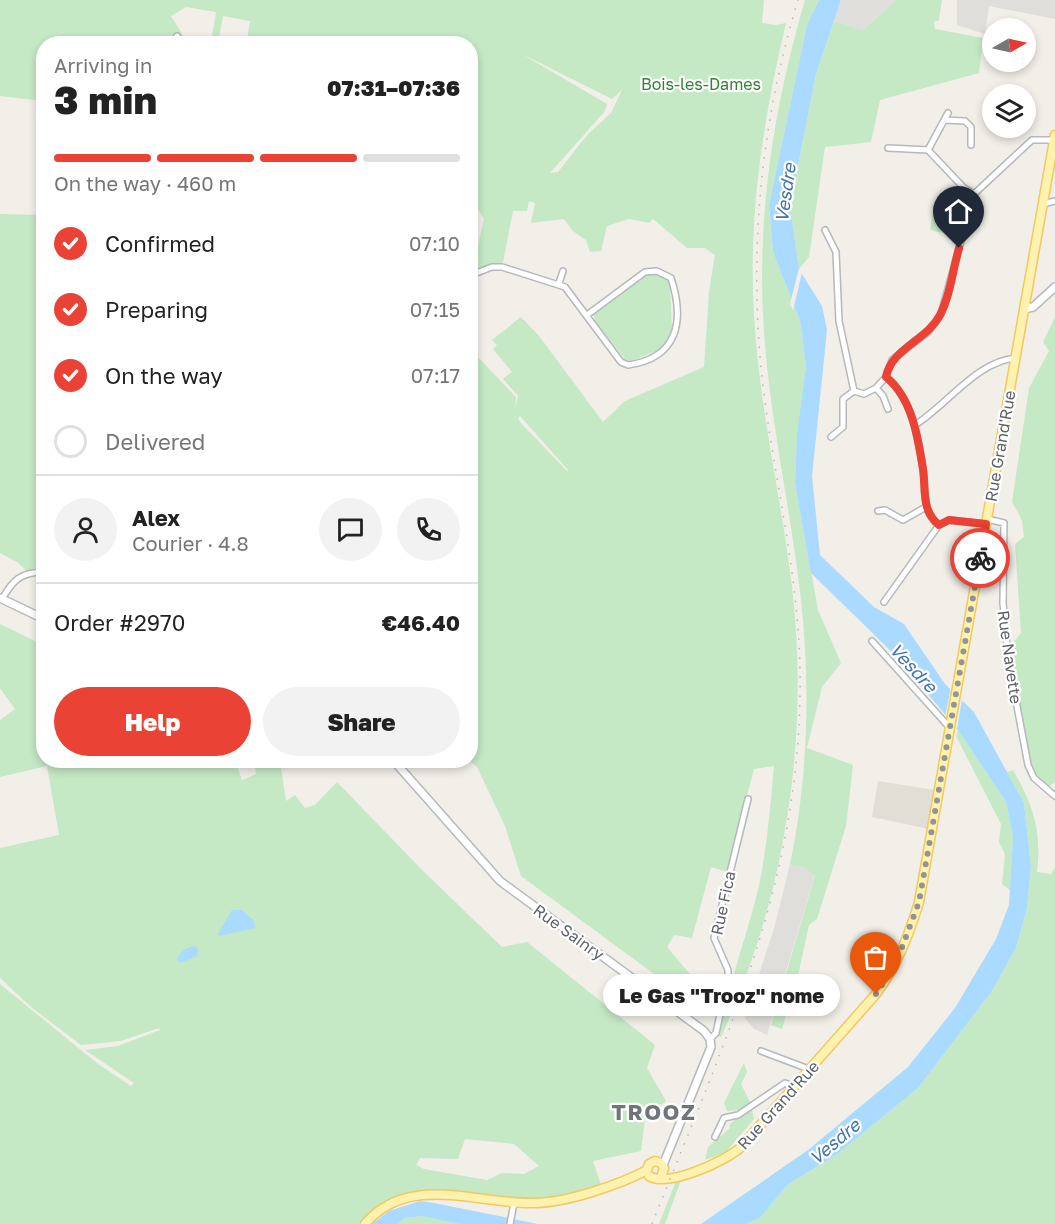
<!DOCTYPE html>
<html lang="en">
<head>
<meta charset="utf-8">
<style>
  :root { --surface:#fff; --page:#f2f2f2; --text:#222; --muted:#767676; --line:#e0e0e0; --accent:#ea4335 }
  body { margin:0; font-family:"Golos Text",sans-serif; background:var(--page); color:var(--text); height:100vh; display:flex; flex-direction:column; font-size:22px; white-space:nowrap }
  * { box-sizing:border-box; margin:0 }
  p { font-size:20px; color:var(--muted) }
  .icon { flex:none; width:33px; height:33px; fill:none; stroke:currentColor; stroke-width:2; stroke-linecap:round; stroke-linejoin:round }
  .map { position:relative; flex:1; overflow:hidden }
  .sheet { position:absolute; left:36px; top:36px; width:442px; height:732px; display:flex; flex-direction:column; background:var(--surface); border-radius:24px; box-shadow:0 3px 9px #0003 }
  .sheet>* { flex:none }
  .needle { width:39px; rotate:81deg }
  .tools { position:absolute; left:982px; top:18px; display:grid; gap:12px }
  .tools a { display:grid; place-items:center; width:54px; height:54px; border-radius:50%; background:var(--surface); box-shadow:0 3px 9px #0003; font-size:30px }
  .pin { position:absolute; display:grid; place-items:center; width:51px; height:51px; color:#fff; margin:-62px -26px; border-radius:50% 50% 50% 0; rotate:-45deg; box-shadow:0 0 6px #0007 }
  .pin .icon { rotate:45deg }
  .courier { position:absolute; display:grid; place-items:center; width:60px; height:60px; margin:-30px; border:4px solid #ea4335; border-radius:50%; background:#fff; color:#222; box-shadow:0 2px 8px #0007 }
  .bubble { position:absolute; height:42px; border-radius:21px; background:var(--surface); box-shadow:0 3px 9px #0003; font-size:20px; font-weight:800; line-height:42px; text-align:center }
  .headline em { font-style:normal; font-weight:800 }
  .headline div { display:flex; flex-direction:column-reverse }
  .headline { display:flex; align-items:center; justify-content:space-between; height:102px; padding:0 18px }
  h1 { font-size:39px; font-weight:800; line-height:45px }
  .bar { display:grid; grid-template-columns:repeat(4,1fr); gap:9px 6px; align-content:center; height:72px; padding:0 18px }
  .bar i { height:8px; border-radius:4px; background:var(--line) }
  .bar .on { background:var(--accent) }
  .bar p { grid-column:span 4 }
  .line { display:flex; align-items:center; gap:15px; padding:0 18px; border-top:2px solid var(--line) }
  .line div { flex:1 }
  .round { display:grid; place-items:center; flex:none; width:63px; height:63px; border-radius:32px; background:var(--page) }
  ol { padding:0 18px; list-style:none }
  li { display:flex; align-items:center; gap:18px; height:66px }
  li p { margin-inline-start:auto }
  li .icon { padding:6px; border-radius:50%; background:var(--accent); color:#fff; stroke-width:4 }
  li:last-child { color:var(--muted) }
  li i { width:33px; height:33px; border:3px solid var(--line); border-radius:50% }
  .primary-button { display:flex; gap:12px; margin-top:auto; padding:12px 18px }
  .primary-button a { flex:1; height:69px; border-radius:36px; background:var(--accent); color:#fff; font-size:24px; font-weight:800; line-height:69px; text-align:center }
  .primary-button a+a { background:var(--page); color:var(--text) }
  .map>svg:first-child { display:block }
  .industrial { fill:#e0deda }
  .education { fill:#e1ded6 }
  .green { fill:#c5e8c5; fill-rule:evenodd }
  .water { fill:#aadaff }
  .pier { fill:#f1efe8 }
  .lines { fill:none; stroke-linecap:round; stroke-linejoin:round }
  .street-casing { stroke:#b5b8bc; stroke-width:8 }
  .secondary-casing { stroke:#b6babf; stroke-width:10 }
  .primary-casing { stroke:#f2c960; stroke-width:11 }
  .street { stroke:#fff; stroke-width:5 }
  .secondary { stroke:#fff; stroke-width:7 }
  .primary { stroke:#fff2af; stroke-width:8 }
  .rail { stroke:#b6b7b8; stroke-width:1.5; stroke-dasharray:1.5 8; stroke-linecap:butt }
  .done { stroke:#929495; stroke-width:6; stroke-dasharray:0 10.8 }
  .route { stroke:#ea4335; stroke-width:8 }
  .labels { text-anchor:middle; stroke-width:4.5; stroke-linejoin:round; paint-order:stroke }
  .park-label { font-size:16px; fill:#348238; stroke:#fff }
  .street-label { font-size:16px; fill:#5f6368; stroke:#fff }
  .water-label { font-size:18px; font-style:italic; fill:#4174aa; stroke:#fff }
  .district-label { font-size:22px; font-weight:bold; letter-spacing:1.5px; fill:#70757a; stroke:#fff }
</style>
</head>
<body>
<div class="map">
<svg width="1055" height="1224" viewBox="0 0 1055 1224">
  <rect width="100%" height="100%" fill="#f1efe8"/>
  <!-- industrial -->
  <path class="industrial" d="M841,0H896L863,30L834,21Z
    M957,0H1055V19L989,6L985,34L957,25Z
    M790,864L804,867L815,874L767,1035L754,1029L745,1018L775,925Z"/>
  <!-- education -->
  <path class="education" d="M878,781L935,790L929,829L872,817Z"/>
  <!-- green -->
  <path class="green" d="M0,0H764L762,23L776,25L786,23C763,119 748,216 754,315C759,407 781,496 792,587C810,739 785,897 721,1037L718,1036C728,987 745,941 757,894C767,852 770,808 774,766L754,769L727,872L711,867L692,938L674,935L667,947L706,993L684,996L521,876L505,826L477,767L470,761L471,353L472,351L516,397L515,409L518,396L503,379L512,372L493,349L497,345L492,340L521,317L539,336L603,422L625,401L704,367L709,292L715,255L705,248H687L653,219L649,223L629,219L607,226L601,251L590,252L586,240L573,231L564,219L531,223L535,203L529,201L527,211H513L503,262L472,272L484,219L471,199V44L252,43V40H247L250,21L223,16L219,38L212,37L216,12L186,7L171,16L188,43L44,44L43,101L0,96ZM522,54L612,99L622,90L611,113L588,134L558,172L550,173L605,111L607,104ZM520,416L568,470V472L521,423L518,418Z
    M805,0H819L807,25L769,205L773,252L800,321L806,366L797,433L795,483L818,610L841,663L822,687L807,748L853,765L846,826L817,919L809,925L799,971L782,1029L771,1025L815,875L804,867L790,864C809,774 811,675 799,584C788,494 767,405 763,314C758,206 775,103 805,0Z
    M896,0H942L939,20L934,22L935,29L983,38L979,73L880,100L871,142L825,147L809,257L799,269L790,207L816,74L834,21L863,30Z
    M934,206L948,208L943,233L930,230Z
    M0,214L43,215L44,569L35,568L27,571L17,562L0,553Z
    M649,274L662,276L670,281L672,331L670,338L661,349L630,361L625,359L596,323L593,313Z
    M1055,317V782L1047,788L1030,767L1010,646L1021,633L1015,544L1024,537L1022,520L1012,502L1029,388L1049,351L1043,342Z
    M0,624L43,645L44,760L235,761L242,780L256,774L255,767L280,761L286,801L295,795L305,808L315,805L337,782L423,871L502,947L527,942L655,1045L647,1068L666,1101L645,1118L641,1151L593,1161L601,1185C573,1192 544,1203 515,1201C452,1198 411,1171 360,1224H0V984L98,1064L131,1086L134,1083L85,1050L118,1046L160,1030L159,1028L121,1041L81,1045L31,1007L0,978V848L59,835L47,766L0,777V720L15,709L0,688ZM465,1139L514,1144L539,1166L524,1174L502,1173L487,1180L424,1169L416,1165L420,1158L458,1159Z
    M958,730L1006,802L1013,837L1010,890L1002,884L1005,854L999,842L1001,824L956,736Z
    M1013,770C1033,805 1042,831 1037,872L1051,874L1055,867V1224H746L760,1218L787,1185L836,1155L918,1088L992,991L1016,948L1027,908L1031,866L1024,803L1007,772Z
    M744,1063L747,1072L741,1084L751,1104L754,1119L726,1152L705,1160L708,1147L730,1128L729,1125L741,1115L739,1110L727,1111L724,1103Z
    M681,1180L665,1224H659L676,1181Z
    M421,1216L459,1224H398L405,1218Z"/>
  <!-- water -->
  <path class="water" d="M819,0H841L816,74L790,207L799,269L822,306L827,330L812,476L820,555L874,607L904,624L945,684L974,712L1024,803L1031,866L1027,908L1016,948L992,991L918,1088L836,1155L787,1185L760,1218L746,1224H701L808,1150L908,1067L955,1008L996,939L1009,905L1013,837L1006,802L958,730L898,658L811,573L795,483L797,433L806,366L800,321L773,252L769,205L807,25Z
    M232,910H242L254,921L255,928L219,936L218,934Z
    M195,946L198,949L197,956L180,963L177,959C180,952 187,947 195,946Z
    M420,1201L434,1203L538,1224H459L421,1216L405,1218L398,1224H372L389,1211Z"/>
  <!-- pier -->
  <path class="pier" d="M799,268L802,273L793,310L790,304Z
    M951,687L962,699L957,729L945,717Z"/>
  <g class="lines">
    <!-- street casing -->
    <g class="street-casing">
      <path id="street" d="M177,36L180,44
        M944,120L965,121L971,127V145
        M888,148L928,150L964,188L974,194
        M928,150L948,113
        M1043,204L1055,201
        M825,230L836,252L839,321L854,391
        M471,275L492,267H502L565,287L621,362L628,365C678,358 685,321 671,278L657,271L645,272L587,315
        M559,283L563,271
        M886,377L892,360L929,331L941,314L974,194L1032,140H1054
        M886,377C912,397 918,438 923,469C926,489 921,511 939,525
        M876,388L883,396L888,409
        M854,391L864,394L876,388L886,377
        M915,425C947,405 977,361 1016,358
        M831,437L843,427V399L854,391
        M878,511L885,510L903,520L926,507
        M987,519L1004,523L1003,603L1008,658L1028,765L1034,778L1055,796
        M2,599C13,580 21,572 44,572
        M884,602L939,525L949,520L986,524
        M872,641L950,728
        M316,763L317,760
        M710,1039L716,1033L728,977V970L714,938L748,799
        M761,1051L806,1068
        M715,1137L724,1118L738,1115L785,1083L790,1085
        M510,1224L514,1203"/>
    </g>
    <!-- secondary casing -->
    <g class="secondary-casing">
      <path id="secondary" d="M1024,309L1033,307L1055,287
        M0,598L44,619
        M393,760L500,881L704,1031L710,1039L711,1047L663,1165"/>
    </g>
    <!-- primary casing -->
    <g class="primary-casing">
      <path id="primary" d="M649,1176C668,1188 725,1161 740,1148L876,994C897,966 909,935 919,902L1055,135
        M365,1224C409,1172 479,1205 536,1203C568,1202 619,1185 647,1170L649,1164L655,1161L661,1163L664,1168L661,1178"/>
    </g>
    <!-- street -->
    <use href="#street" class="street"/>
    <!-- secondary -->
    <use href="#secondary" class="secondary"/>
    <!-- primary -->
    <use href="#primary" class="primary"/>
    <!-- rail -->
    <path class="rail" d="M652,1224C722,1048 798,887 800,693C802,589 776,489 763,387C748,256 760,125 798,0"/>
  </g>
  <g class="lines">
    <!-- done -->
    <path class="done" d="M876,994L897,961L919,902L980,558"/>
    <!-- route -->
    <path class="route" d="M959,248C953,269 950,297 940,315C927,340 891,349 886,377C912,398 918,437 923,469C926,489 921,511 939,525L949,520L986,524L980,558"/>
  </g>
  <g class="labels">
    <!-- park labels -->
    <g class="park-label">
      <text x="701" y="90">Bois-les-Dames</text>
    </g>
    <!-- street labels -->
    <g class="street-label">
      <text transform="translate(1000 446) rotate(-80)" y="6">Rue Grand'Rue</text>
      <text transform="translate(1010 657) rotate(82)" y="6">Rue Navette</text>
      <text transform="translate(723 903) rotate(-78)" y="6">Rue Fica</text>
      <text transform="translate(569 932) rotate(36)" y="6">Rue Sainry</text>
      <text transform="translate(778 1105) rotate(-48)" y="6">Rue Grand'Rue</text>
    </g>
    <!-- water labels -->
    <g class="water-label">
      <text transform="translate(786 193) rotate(-82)" y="6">Vesdre</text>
      <text transform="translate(913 668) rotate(47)" y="6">Vesdre</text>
      <text transform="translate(835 1142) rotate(-40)" y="6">Vesdre</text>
    </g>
    <!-- district labels -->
    <g class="district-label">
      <text x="654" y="1120">TROOZ</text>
    </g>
  </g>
</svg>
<div class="tools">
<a><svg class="needle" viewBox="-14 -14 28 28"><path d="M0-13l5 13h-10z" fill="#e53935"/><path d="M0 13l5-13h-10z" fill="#767676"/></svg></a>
<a><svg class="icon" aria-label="layers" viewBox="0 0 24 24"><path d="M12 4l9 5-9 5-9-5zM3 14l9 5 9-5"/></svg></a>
</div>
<div class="pin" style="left:876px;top:994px;background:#ea580c"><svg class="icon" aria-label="bag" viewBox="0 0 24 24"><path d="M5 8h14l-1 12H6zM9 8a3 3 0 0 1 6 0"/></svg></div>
<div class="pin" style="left:959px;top:248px;background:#1f2937"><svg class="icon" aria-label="home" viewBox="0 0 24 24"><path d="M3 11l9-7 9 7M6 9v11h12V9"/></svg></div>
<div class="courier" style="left:980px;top:558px"><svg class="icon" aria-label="bike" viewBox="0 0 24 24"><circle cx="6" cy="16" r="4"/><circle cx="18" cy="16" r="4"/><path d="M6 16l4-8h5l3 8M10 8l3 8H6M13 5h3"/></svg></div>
<div class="bubble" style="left:603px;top:974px;width:237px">Le Gas &quot;Trooz&quot; nome</div>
<section class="sheet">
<div class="headline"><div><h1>3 min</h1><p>Arriving in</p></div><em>07:31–07:36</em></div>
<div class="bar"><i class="on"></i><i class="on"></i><i class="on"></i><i></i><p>On the way · 460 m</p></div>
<ol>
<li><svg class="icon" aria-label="check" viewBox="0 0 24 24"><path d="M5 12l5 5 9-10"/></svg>Confirmed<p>07:10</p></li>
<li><svg class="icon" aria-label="check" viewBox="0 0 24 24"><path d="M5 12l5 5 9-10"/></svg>Preparing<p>07:15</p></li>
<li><svg class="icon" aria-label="check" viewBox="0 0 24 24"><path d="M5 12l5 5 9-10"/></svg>On the way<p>07:17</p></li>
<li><i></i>Delivered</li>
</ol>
<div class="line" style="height:108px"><a class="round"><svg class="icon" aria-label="person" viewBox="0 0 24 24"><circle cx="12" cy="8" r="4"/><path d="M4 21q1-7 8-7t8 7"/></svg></a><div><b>Alex</b><p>Courier · 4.8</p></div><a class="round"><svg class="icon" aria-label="chat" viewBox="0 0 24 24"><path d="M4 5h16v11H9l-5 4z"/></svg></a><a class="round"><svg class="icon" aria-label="phone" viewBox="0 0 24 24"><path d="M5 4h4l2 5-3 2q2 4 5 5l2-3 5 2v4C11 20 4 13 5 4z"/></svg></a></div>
<div class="line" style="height:78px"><div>Order #2970</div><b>€46.40</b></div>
<div class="primary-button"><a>Help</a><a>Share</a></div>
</section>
</div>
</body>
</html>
